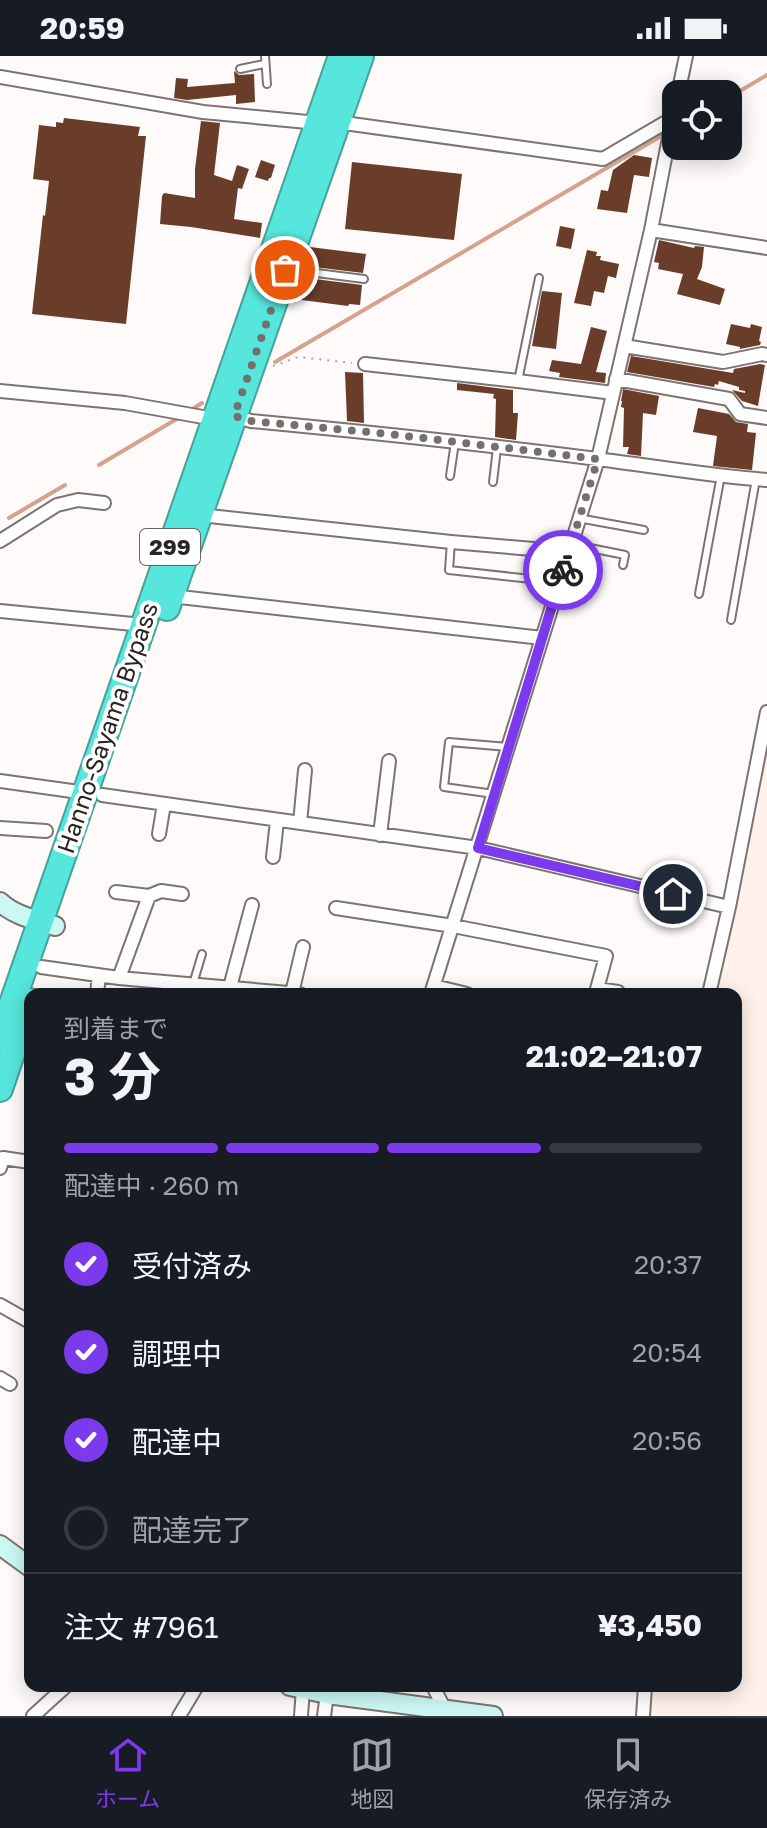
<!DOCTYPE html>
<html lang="ja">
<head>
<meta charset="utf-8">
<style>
  :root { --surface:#171b24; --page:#20242c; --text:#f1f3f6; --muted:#9ea1a6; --line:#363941; --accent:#7c3aed }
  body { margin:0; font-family:"Golos Text","Noto Sans JP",sans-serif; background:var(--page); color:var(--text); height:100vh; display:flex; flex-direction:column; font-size:30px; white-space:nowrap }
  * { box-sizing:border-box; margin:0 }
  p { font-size:26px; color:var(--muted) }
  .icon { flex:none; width:44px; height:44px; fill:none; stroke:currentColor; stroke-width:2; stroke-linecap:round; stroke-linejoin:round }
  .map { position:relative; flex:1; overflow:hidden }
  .side { position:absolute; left:24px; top:932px; width:718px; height:704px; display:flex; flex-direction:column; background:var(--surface); border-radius:16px; box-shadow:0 4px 20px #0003 }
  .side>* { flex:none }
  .fabs { position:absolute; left:662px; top:24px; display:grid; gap:16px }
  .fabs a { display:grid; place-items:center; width:80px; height:80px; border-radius:16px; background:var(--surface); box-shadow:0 4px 20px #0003; font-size:40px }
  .pin { position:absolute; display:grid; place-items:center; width:68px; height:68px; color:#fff; margin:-34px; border:4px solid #fff; border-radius:50%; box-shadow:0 2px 8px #0007 }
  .courier { position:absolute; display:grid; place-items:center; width:80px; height:80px; margin:-40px; border:6px solid #7c3aed; border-radius:50%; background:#fff; color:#222; box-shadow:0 2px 10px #0007 }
  .headline em { font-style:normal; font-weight:700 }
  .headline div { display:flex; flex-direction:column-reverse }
  .headline { display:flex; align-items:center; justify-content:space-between; height:136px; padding:0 40px }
  h1 { font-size:52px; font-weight:700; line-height:60px }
  .bar { display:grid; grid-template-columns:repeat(4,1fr); gap:12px 8px; align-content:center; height:96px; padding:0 40px }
  .bar i { height:10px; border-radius:6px; background:var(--line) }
  .bar .current { background:var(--accent) }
  .bar p { grid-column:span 4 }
  .line { display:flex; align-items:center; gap:20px; padding:0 40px; border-top:2px solid var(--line) }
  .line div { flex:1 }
  ol { padding:0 40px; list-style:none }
  li { display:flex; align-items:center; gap:24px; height:88px }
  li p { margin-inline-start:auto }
  li .icon { padding:8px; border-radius:50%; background:var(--accent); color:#fff; stroke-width:4 }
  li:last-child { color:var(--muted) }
  li i { width:44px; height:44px; border:4px solid var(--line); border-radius:50% }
  .status { display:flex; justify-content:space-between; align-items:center; height:56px; padding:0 40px; background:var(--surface); direction:ltr }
  .status svg { height:22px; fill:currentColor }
  .tabs { display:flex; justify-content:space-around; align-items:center; height:112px; border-top:2px solid var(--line); background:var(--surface); font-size:22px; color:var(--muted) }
  .tabs a { display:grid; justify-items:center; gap:4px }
  .tabs .current { color:var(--accent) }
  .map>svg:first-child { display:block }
  .built { fill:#fff1eb }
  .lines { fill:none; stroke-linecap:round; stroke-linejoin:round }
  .stream { stroke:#d7a28d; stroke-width:4 }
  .building { fill:#6a3d2b }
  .lane-casing { stroke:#7d7471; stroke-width:10 }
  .street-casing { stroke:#7d7471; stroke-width:16 }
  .secondary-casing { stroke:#7d7471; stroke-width:22 }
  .highway-casing { stroke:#46a29b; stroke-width:28 }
  .path { stroke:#aaa6a5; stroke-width:2; stroke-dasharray:2 6; stroke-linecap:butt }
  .lane { stroke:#fff; stroke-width:6 }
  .street { stroke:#fff; stroke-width:12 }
  .secondary { stroke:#ccf8f4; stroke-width:18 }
  .highway { stroke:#56e6dc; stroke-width:24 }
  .done { stroke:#73706e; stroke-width:8; stroke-dasharray:0 14.4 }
  .route { stroke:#7c3aed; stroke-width:10 }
  .labels { text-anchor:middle; stroke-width:8; stroke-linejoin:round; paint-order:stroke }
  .shield { fill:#fff; stroke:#686665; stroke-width:2 }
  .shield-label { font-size:22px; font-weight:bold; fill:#282523 }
  .street-label { font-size:24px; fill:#282523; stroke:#fff }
</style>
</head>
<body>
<div class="status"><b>20:59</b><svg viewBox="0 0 49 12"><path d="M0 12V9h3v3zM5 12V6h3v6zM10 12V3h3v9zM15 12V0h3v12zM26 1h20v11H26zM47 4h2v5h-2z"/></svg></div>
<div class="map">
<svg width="767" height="1660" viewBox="0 0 767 1660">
  <rect width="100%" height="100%" fill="#fefaf9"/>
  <!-- built -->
  <path class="built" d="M767,680V1660H648L650,1630H736V938H711Z"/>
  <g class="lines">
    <!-- stream -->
    <path class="stream" d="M728,42L767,19
      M275,306L663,79
      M191,354L202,347
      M99,409L180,361
      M9,462L65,429"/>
  </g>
  <!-- building -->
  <path class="building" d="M234,15L239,19L254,18L255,46L236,48V39L187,44L174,42L176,22L188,23L187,31L235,27Z
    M64,62L140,71L138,80H146L126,268L32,258L43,159L45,160L49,125L33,123L39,69L56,71V66L63,67Z
    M201,65L220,67L214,119L232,125L237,109L249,113L242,133L238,132L234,163L262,167L260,182L191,171L160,168L162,140L164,137L195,142V113Z
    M634,99L652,102L649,121L634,119L627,157L597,153L601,134L608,135L613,114Z
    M261,104L275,109L271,122H269L268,125L255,121Z
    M352,106L462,118L454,184L345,173Z
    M560,170L575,173L571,193L556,190Z
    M659,184L694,192L695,190L704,191L702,211L697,223L725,233L720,249L677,238L683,218L658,213L659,207L654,206Z
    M310,191L366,198L363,217L306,210Z
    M587,194L597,196L596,200H601L600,204L619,208L616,222L608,220L604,237L594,235L591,250L574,247Z
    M299,221L362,229L360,249L349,248L348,250L294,243Z
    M542,235L562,237L556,293L532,290Z
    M731,268L750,272L751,268L762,271L759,285L761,286L760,289L740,293V291L726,288Z
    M591,271L607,275L596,316L606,317L605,327L559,321L560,317L549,315L552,304L581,308Z
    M631,300L733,317L734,313L760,308L765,309L758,350L742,345L732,334L745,337V335L739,334V331L719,325L718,329L715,328L714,331L627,316Z
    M345,316L363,317L364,367L347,365Z
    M457,327L513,334V357H518L516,384L495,381L496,343L493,342L494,338L457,334Z
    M623,333L659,340L656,359L643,357L641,400L627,398L629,391H623L624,352L621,351L622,345H621Z
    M698,352L729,358L736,366L748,368L747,376L756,377L752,414L713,410L717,380L693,376Z"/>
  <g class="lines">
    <!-- lane casing -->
    <g class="lane-casing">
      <path id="lane" d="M265,0L267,28
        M240,13L264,8
        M293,214L364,223
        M518,325L539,222
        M450,420L455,386
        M493,426L497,392
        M578,462L644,474
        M451,486L449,514L559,526
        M570,488L625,499L623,509
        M699,538L721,419
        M731,564L756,423
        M494,738L444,731L449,686L508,691
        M193,928L202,898"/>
    </g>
    <!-- street casing -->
    <g class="street-casing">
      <path id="street" d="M0,21L203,56L318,67
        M678,38L686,0
        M337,66L603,103L673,62
        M651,174L767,192
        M624,290L723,306L762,298L767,299
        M365,308L518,325L613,337
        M616,323L729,343L740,358L767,362
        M0,335L125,347L214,363
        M234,360L251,365C367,376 482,388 597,403C654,410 710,420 767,424
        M200,459L451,486L568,496
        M0,485L57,449L78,444L104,447
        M171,540L542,582
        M0,555L143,569
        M0,725L86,737
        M102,739L478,792L729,851
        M300,767L305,714
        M0,772L46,775
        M159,778L164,748
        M380,779L389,705
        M273,801L277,765
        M116,836L149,840L161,835L182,838
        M336,852L453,870L606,900L597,933L618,936
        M41,911L119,922L300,938
        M119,922L149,840
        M434,930L467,938
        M230,931L252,849
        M292,937L303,891
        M97,938L99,919
        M431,938L598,403L651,174L676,46
        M709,938L729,851L767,656
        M0,1112L3,1102L30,1106
        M0,1249L30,1266
        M0,1322L10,1328
        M433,1630L445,1654
        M33,1660L66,1630
        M179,1660L197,1630
        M301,1660L303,1633
        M324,1660L327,1638
        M643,1660L645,1630"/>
    </g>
    <!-- secondary casing -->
    <g class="secondary-casing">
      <path id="secondary" d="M0,846C15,860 36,864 55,870
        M0,1489L30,1511
        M290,1630L327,1638L493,1660"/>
    </g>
    <!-- highway casing -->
    <g class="highway-casing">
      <path id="highway" d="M167,552L361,0
        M0,982L341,0
        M0,1033L30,945"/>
    </g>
    <!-- path -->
    <path class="path" d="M273,310L298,301L352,307"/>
    <!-- lane -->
    <use href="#lane" class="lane"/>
    <!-- street -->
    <use href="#street" class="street"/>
    <!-- secondary -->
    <use href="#secondary" class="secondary"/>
    <!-- highway -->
    <use href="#highway" class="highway"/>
  </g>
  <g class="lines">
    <!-- done -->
    <path class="done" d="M285,214L234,360L251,365L389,378L598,403L563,514"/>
    <!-- route -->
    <path class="route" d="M563,514L478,792L673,838"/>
  </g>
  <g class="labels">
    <!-- shield labels -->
    <rect class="shield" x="140" y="473" width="60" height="36" rx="6"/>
    <g class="shield-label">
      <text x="170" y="499">299</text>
    </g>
    <!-- street labels -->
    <g class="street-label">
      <text transform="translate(108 672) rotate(-71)" y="8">Hanno-Sayama Bypass</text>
    </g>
  </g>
</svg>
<div class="fabs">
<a><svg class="icon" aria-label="locate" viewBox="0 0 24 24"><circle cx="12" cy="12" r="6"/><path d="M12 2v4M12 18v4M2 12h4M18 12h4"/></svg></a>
</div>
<div class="pin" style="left:285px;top:214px;background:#ea580c"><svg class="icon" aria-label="bag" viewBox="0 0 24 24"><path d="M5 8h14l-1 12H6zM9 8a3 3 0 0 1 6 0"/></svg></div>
<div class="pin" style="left:673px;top:838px;background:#1f2937"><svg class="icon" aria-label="home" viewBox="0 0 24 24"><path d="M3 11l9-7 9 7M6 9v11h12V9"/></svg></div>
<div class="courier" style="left:563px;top:514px"><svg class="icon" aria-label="bike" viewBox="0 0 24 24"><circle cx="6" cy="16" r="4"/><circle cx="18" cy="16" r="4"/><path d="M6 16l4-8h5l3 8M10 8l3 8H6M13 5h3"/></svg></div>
<section class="side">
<div class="headline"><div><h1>3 分</h1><p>到着まで</p></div><em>21:02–21:07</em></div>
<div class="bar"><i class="current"></i><i class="current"></i><i class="current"></i><i></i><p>配達中 · 260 m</p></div>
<ol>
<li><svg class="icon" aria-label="check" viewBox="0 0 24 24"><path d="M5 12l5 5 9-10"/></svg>受付済み<p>20:37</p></li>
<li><svg class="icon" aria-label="check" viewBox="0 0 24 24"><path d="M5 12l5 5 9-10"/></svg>調理中<p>20:54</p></li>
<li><svg class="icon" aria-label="check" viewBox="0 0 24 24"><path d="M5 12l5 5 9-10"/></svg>配達中<p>20:56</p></li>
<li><i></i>配達完了</li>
</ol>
<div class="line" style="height:104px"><div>注文 #7961</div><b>¥3,450</b></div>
</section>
</div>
<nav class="tabs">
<a class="current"><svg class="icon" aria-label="home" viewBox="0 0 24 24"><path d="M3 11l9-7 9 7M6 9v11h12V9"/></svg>ホーム</a>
<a><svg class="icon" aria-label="map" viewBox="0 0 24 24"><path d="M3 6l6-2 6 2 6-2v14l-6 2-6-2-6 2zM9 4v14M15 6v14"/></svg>地図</a>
<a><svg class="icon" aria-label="saved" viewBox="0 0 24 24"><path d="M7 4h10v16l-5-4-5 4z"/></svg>保存済み</a>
</nav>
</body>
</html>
